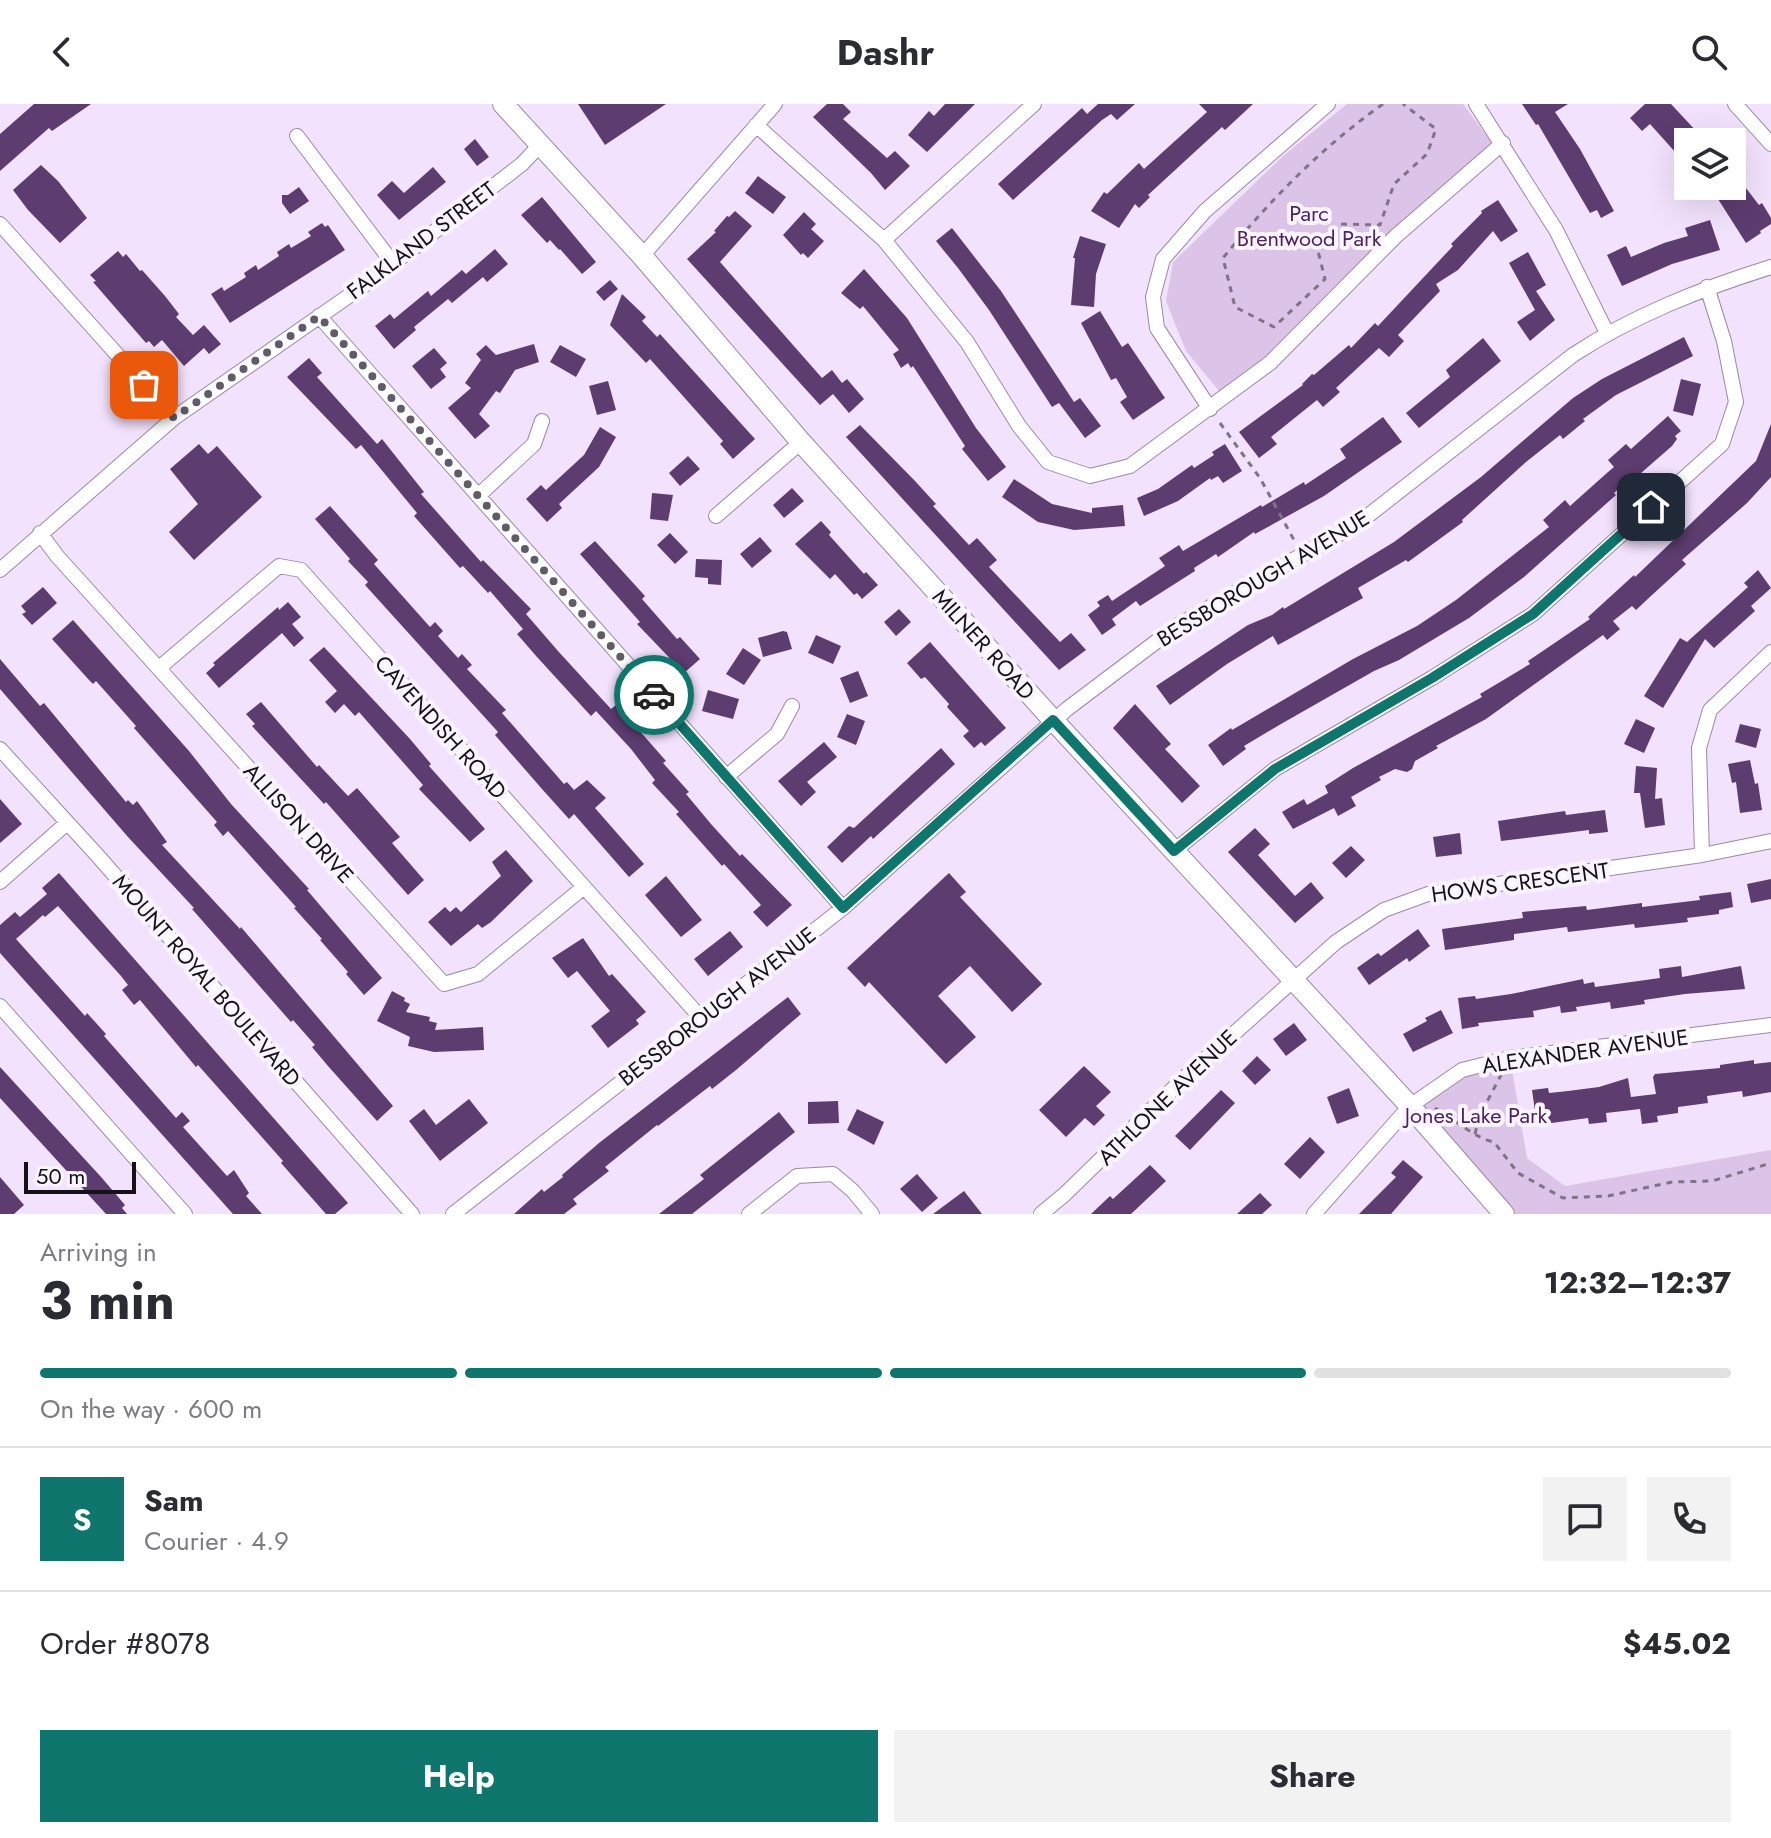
<!DOCTYPE html>
<html lang="en">
<head>
<meta charset="utf-8">
<style>
  :root { --surface:#fff; --page:#f2f2f3; --text:#2b2b33; --muted:#7c7c81; --line:#e1e1e2; --accent:#0f766e }
  body { margin:0; font-family:Jost,sans-serif; background:var(--page); color:var(--text); height:100vh; display:flex; flex-direction:column; font-size:30px; white-space:nowrap }
  * { box-sizing:border-box; margin:0 }
  p { font-size:26px; color:var(--muted) }
  .icon { flex:none; width:44px; height:44px; fill:none; stroke:currentColor; stroke-width:2; stroke-linecap:round; stroke-linejoin:round }
  .map { position:relative; height:1110px; overflow:hidden }
  .panel { display:flex; flex-direction:column; background:var(--surface); flex:1 }
  .panel>* { flex:none }
  .tools { position:absolute; left:1674px; top:24px; display:grid; gap:16px }
  .tools a { display:grid; place-items:center; width:72px; height:72px; border-radius:0px; background:var(--surface); box-shadow:0 8px 32px #0002; font-size:40px }
  .scale { position:absolute; left:24px; bottom:20px; width:112px; box-sizing:border-box; padding-left:8px; border:4px solid #161019; border-top:0; font-size:22px; line-height:28px; white-space:nowrap; color:#161019; -webkit-text-stroke:6px #faf4fe; paint-order:stroke }
  .pin { position:absolute; display:grid; place-items:center; width:68px; height:68px; color:#fff; margin:-34px; border-radius:16px; box-shadow:0 4px 12px #0006 }
  .courier { position:absolute; display:grid; place-items:center; width:80px; height:80px; margin:-40px; border:6px solid #0f766e; border-radius:50%; background:#fff; color:#222; box-shadow:0 2px 10px #0007 }
  .head em { font-style:normal; font-weight:700 }
  .head div { display:flex; flex-direction:column-reverse }
  .head { display:flex; align-items:center; justify-content:space-between; height:136px; padding:0 40px }
  h1 { font-size:52px; font-weight:700; line-height:60px }
  .bar { display:grid; grid-template-columns:repeat(4,1fr); gap:12px 8px; align-content:center; height:96px; padding:0 40px }
  .bar i { height:10px; border-radius:6px; background:var(--line) }
  .bar .on { background:var(--accent) }
  .bar p { grid-column:span 4 }
  .line { display:flex; align-items:center; gap:20px; padding:0 40px; border-top:2px solid var(--line) }
  .line div { flex:1 }
  .round { display:grid; place-items:center; flex:none; width:84px; height:84px; border-radius:0px; background:var(--page) }
  .button { display:flex; gap:16px; margin-top:auto; padding:16px 40px }
  .button a { flex:1; height:92px; border-radius:0px; background:var(--accent); color:#fff; font-size:32px; font-weight:700; line-height:92px; text-align:center }
  .button a+a { background:var(--page); color:var(--text) }
  header { display:flex; justify-content:space-between; align-items:center; height:104px; padding:0 40px; background:var(--surface); font-size:36px; font-weight:700 }
  .map>svg:first-child { display:block }
  .green { fill:#dbc4e8 }
  .building { fill:#5d3c6f }
  .lines { fill:none; stroke-linecap:round; stroke-linejoin:round }
  .street-casing { stroke:#998aa2; stroke-width:16 }
  .secondary-casing { stroke:#998aa2; stroke-width:22 }
  .path { stroke:#7f7385; stroke-width:3; stroke-dasharray:6 6; stroke-linecap:butt }
  .street { stroke:#fff; stroke-width:14 }
  .secondary { stroke:#fff; stroke-width:20 }
  .done { stroke:#635a69; stroke-width:8; stroke-dasharray:0 14.4 }
  .route { stroke:#0f766e; stroke-width:10 }
  .labels { text-anchor:middle; stroke-width:8; stroke-linejoin:round; paint-order:stroke }
  .park-label { font-size:22px; fill:#4d1f63; stroke:#faf4fe }
  .street-label { font-size:22px; fill:#161019; stroke:#faf4fe }
</style>
</head>
<body>
<header><svg class="icon" aria-label="back" viewBox="0 0 24 24"><path d="M15 5l-7 7 7 7"/></svg>Dashr<svg class="icon" aria-label="search" viewBox="0 0 24 24"><circle cx="10" cy="10" r="6"/><path d="M15 15l6 6"/></svg></header>
<div class="map">
<svg width="1771" height="1110" viewBox="0 0 1771 1110">
  <rect width="100%" height="100%" fill="#f3e2fd"/>
  <!-- green -->
  <path class="green" d="M1347,0H1463L1495,43L1224,293L1186,247L1166,197L1173,158L1283,52Z
    M1510,954L1527,1054L1565,1082L1771,1046V1110H1504L1410,1002L1462,966Z"/>
  <!-- building -->
  <path class="building" d="M34,0H91L52,27L49,24L0,67V30Z
    M578,0H666L605,41Z
    M827,0H843L851,8L843,15L887,54L895,47L910,62L885,86L871,69L813,13Z
    M945,0H975L927,48L908,31L929,7L934,12Z
    M1098,0H1135L1117,16L1111,10L1102,16L1013,96L998,80L1082,4L1087,10Z
    M1199,0H1253L1225,26L1222,23L1186,56L1148,91L1150,93L1139,104L1135,100L1119,124L1091,107L1104,88L1107,90L1139,59L1144,65L1207,8Z
    M1522,0H1568L1555,8L1580,45L1614,107L1601,114L1597,106L1590,109L1538,20L1536,21Z
    M1645,0H1671L1698,29L1688,37V54L1680,45L1676,49L1650,20L1642,27L1630,14Z
    M475,35L489,53L477,62L464,45Z
    M41,61L58,77L87,114L60,139L28,106L13,86Z
    M433,63L446,78L399,116L377,91L392,77L404,89Z
    M1732,66L1759,101L1762,99L1771,114V120L1760,127L1761,129L1746,139L1718,95L1723,91L1716,82H1732Z
    M758,72L786,93L773,110L745,89Z
    M299,83L309,97L290,110L282,99V91H288Z
    M542,93L596,158L582,170L560,145L559,146L550,136L547,139L521,111Z
    M1498,96L1518,127L1501,138L1493,127L1458,166L1436,180L1440,187L1398,231L1404,237L1389,253L1379,244L1336,284L1340,288L1323,303L1317,296L1271,333L1277,340L1259,354L1239,328L1303,281L1302,280L1312,270L1314,271L1349,241L1351,244L1375,219L1378,222L1453,142L1451,140L1482,109L1481,107Z
    M735,107L752,122L720,158L822,274L832,266L842,279L847,275L864,295L849,309L833,290L820,301L687,155L716,128L714,127L727,112L729,113Z
    M804,108L816,120L811,125L824,137L808,154L803,149L801,151L783,131Z
    M1710,116L1720,146L1672,160L1622,182L1607,151L1626,142L1631,153L1664,139L1688,132L1685,124Z
    M322,119L325,123L328,121L345,146L230,219L211,190L222,183L224,187L246,173L244,169L256,161L258,166L279,152L277,148L289,140L291,144L311,132L308,128Z
    M952,124L1001,187L1074,298L1080,294L1101,322L1085,334L1059,299L1052,303L989,206L958,164L936,137Z
    M1080,132L1106,140L1096,170L1094,203L1071,201L1075,154H1073Z
    M495,145L508,160L487,178L483,173L452,199L448,195L414,223L416,226L394,245L375,222L390,210L394,215L428,187L431,192L462,166L466,170Z
    M118,147L123,153L126,150L140,167L142,166L165,192L179,210L176,213L193,231L204,221L221,240L209,250L204,244L184,262L162,236L154,243L149,237L146,239L93,178L96,177L90,171Z
    M1528,148L1546,181L1536,187L1555,216L1530,237L1517,218L1535,206L1509,159Z
    M864,165L907,214L976,324L1006,363L988,377L962,345L965,342L913,262L911,264L908,259L901,264L893,250L899,246L863,202L860,205L841,189Z
    M610,176L618,185L604,197L596,188Z
    M622,190L646,213L642,217L657,233L660,230L755,335L733,355L720,340L723,337L650,255L646,259L610,221Z
    M1100,207L1122,243L1128,239L1165,294L1133,316L1120,298L1127,293L1116,274L1111,276L1081,219Z
    M1684,233L1693,252L1616,291L1583,315L1585,317L1563,335L1560,331L1526,358L1462,416L1463,418L1408,458L1406,456L1358,484L1363,494L1278,541L1273,532L1227,560L1170,601L1156,582L1248,521L1272,511L1283,503L1284,505L1394,438L1481,373L1573,294L1602,275Z
    M1483,234L1501,257L1419,324L1406,309L1450,273L1446,266Z
    M534,240L539,258L515,266L500,289L496,287L479,310L490,322L475,335L448,304L471,284L465,279L481,256L476,250L486,241L496,251Z
    M560,241L586,255L576,273L550,258Z
    M434,244L447,259L440,265L446,273L431,285L412,262Z
    M309,254L322,269L317,273L377,340L382,335L424,388L421,390L481,458L483,456L531,505L526,510L558,547L611,605L616,601L645,633L666,657L663,659L689,688L686,690L711,720L740,752L742,750L792,801L767,823L753,808L761,801L724,760L722,762L676,710L679,708L652,679L655,676L631,645L596,607L591,612L537,553L517,530L523,525L490,487L488,489L463,462L460,464L414,412L417,409L361,341L356,345L287,273Z
    M1681,275L1701,280L1693,312L1673,307Z
    M608,277L616,306L597,311L589,282Z
    M1668,312L1681,327L1675,332L1677,335L1672,342L1633,376L1631,374L1614,389L1616,391L1524,473L1469,514L1399,556L1374,567L1281,620L1244,642L1246,645L1223,662L1208,641L1231,624L1232,626L1353,555L1417,522L1456,496L1549,423L1543,416L1565,396L1570,402L1608,368L1614,363L1608,356L1626,340L1631,345Z
    M1383,313L1402,338L1324,392L1255,430L1254,428L1218,453L1216,450L1194,464L1195,467L1140,502L1136,497L1112,515L1116,521L1102,531L1088,511L1100,502L1097,498L1108,491L1112,497L1165,462L1159,454L1179,441L1183,447L1261,401L1262,403L1304,378L1305,381L1346,354L1340,345Z
    M1771,320V373L1747,399L1682,456L1686,460L1652,491L1636,506L1632,502L1613,517L1620,525L1607,536L1603,531L1486,615L1436,642L1438,644L1415,657L1412,665L1407,668L1395,665L1379,673L1381,676L1351,693L1356,702L1338,712L1334,704L1293,725L1282,708L1304,695L1307,701L1328,689L1325,682L1353,664L1482,593L1480,590L1530,560L1528,557L1590,515L1588,513L1634,471L1635,473L1756,357Z
    M860,321L915,377L936,400L933,402L969,441L977,434L997,456L989,463L1060,538L1071,529L1086,546L1059,566L846,333Z
    M600,323L616,333L599,363L559,400L562,404L547,418L526,395L541,381L546,386L584,351Z
    M199,340L208,350L217,342L262,393L194,456L169,428L198,400L170,365Z
    M1225,340L1242,367L1223,379L1218,372L1211,376L1210,374L1178,397L1144,412L1137,394L1158,385L1192,361L1194,364L1214,351L1212,348Z
    M688,352L700,365L680,382L669,369Z
    M1014,375L1052,400L1092,409V404L1123,401L1125,422L1074,426L1038,418L1002,393Z
    M792,384L804,397L784,414L773,401Z
    M652,389L673,391L668,417L650,415Z
    M330,402L378,456L374,460L430,523L435,518L443,527L438,532L458,554L462,550L472,561L467,565L506,606L502,609L564,680L567,678L574,686L587,676L606,694L595,704L644,760L629,773L574,710L569,715L542,685L495,631L498,628L365,481L368,478L348,457L350,455L315,415Z
    M821,417L831,428L829,431L864,470L866,468L878,481L862,495L857,489L854,491L835,470L830,475L795,440Z
    M670,429L688,448L675,460L657,441Z
    M760,433L772,447L752,464L740,450Z
    M595,437L645,492L642,495L677,535L680,533L700,555L684,569L637,520L640,518L580,450Z
    M696,455L722,456L721,481L708,480V474L695,473Z
    M1758,466L1771,484L1751,502L1755,507L1714,544L1705,535L1663,604L1644,592L1680,534L1687,538L1748,483L1744,479Z
    M43,483L57,499L32,521L22,510L26,508L21,502Z
    M288,498L301,513L292,520L304,534L294,543L282,529L219,584L206,569L215,561L213,559L278,503L279,506Z
    M899,505L911,518L896,532L884,518Z
    M73,516L189,647L231,700L309,785L307,786L382,874L364,891L346,870L348,868L320,836L322,835L294,804L296,803L228,727L223,732L214,721L217,718L134,624L136,622L96,577L93,580L89,576L52,535Z
    M783,527L787,528L792,545L763,553L758,534Z
    M816,531L841,542L833,560L808,549Z
    M930,538L1006,624L985,642L981,638L974,644L963,632L969,627L947,603L949,600L925,573L921,575L907,559Z
    M324,543L410,635L431,660L429,662L485,725L470,738L419,685L423,681L359,608L355,612L344,600L335,609L325,598L337,587L309,556Z
    M743,544L761,556L744,581L726,570Z
    M0,555L40,602L44,599L126,698L128,696L133,701L137,697L167,738L162,741L240,825L241,823L393,1002L377,1017L328,962L312,943L315,941L293,916L291,918L192,805L194,804L128,733L0,585Z
    M858,567L868,592L850,599L840,574Z
    M708,586L739,595L733,615L702,607Z
    M261,598L317,663L319,661L348,692L357,684L400,733L392,739L424,776L408,791L326,698L324,700L252,622L255,620L246,610Z
    M1135,600L1171,640L1165,645L1200,682L1182,699L1113,624Z
    M847,610L865,617L856,641L837,633Z
    M1636,615L1655,624L1644,649L1624,640Z
    M1740,620L1761,625L1756,644L1735,638Z
    M824,638L837,653L807,678L816,688L801,702L778,677Z
    M941,644L955,660L873,735L871,732L842,759L827,743L849,722L854,724Z
    M1750,656L1755,680L1758,679L1762,706L1740,709L1736,678L1732,679L1728,660Z
    M1636,662L1657,664L1655,695L1662,694L1665,721L1645,724L1640,689H1634Z
    M0,695L22,720L0,739Z
    M1605,706L1608,728L1589,730V726L1501,737L1498,717L1565,707L1566,711Z
    M1255,724L1270,740L1258,751L1295,792L1311,778L1324,794L1295,819L1228,748Z
    M1460,729L1462,750L1436,753L1433,733Z
    M1351,742L1365,756L1346,774L1332,759Z
    M506,746L533,777L491,818L482,824L478,820L451,842L428,818L445,803L450,808L456,803L461,808L501,772L492,758Z
    M59,769L348,1099L335,1110H326L303,1084L281,1059L283,1057L198,961L196,963L140,896L134,901L122,886L128,881L121,872L58,802L45,813L43,811L16,835L85,912L87,909L106,930L104,932L176,1014L182,1008L190,1017L183,1023L227,1072L234,1066L249,1089L246,1092L262,1110H233L0,849V821L15,808L20,813L47,790L42,784Z
    M949,769L966,788L960,793L1042,880L1012,908L970,862L938,892L976,933L946,960L869,878L865,883L847,864Z
    M666,772L702,816L681,833L645,791Z
    M1771,775V795L1751,799L1747,780Z
    M1731,788L1733,803L1719,806V810L1687,814L1688,818L1635,824L1634,820L1568,828L1567,823L1514,830V836L1445,846L1442,825L1523,814L1522,808L1586,802L1587,806L1642,799V803L1700,796L1699,792Z
    M1418,825L1430,842L1409,858L1407,854L1369,881L1357,864L1378,849L1381,852Z
    M730,827L743,843L708,872L694,855Z
    M583,834L609,872L612,870L646,908L636,916L639,920L608,944L591,922L610,907L577,867L568,874L552,854Z
    M1681,862L1682,873L1741,862L1745,885L1685,890L1644,896L1645,900L1611,905L1610,898L1576,903L1577,907L1561,909L1560,902L1533,907L1534,913L1478,919L1479,922L1462,925L1458,894L1475,892L1476,895L1511,890L1583,875L1584,880L1594,878L1595,883L1660,874L1659,865Z
    M392,887L405,894L404,897L410,900L406,908L430,913L429,917L437,919L435,926L483,923L484,946L434,948L408,942L410,933L377,917Z
    M788,893L801,910L736,966L712,985L710,982L658,1022L657,1021L605,1063L609,1067L573,1095L577,1100L564,1110H514L542,1085L544,1088L563,1073L562,1071L599,1039Z
    M1441,906L1453,929L1413,948L1403,930L1427,917L1425,914Z
    M1294,919L1307,936L1286,952L1273,935Z
    M1257,952L1271,966L1255,981L1242,967Z
    M1754,956V960L1771,958V988L1743,993L1742,987L1707,992L1708,999L1678,1003V1009L1657,1012L1658,1018L1642,1020L1640,1005L1606,1009L1607,1018L1589,1020L1588,1014L1537,1021L1532,986L1548,984L1549,989L1568,987L1599,983L1628,974L1631,993L1656,990L1653,973L1655,970L1720,964V961Z
    M1084,962L1111,988L1096,1002L1105,1011L1094,1022L1085,1014L1066,1033L1039,1006Z
    M0,963L102,1074L125,1101L122,1104L127,1110H106L0,994Z
    M1349,984L1359,1012L1337,1020L1327,993Z
    M1221,986L1235,999L1190,1046L1175,1032Z
    M469,995L488,1019L440,1057L409,1017L424,1005L436,1021Z
    M838,997L839,1019L808,1020V998Z
    M857,1005L884,1018L874,1041L847,1026Z
    M779,1008L795,1028L692,1110H659L704,1075L700,1071Z
    M1310,1033L1325,1048L1300,1075L1284,1060Z
    M1403,1056L1423,1073L1391,1110H1359L1396,1073L1391,1069Z
    M1150,1061L1166,1077L1131,1110H1091L1110,1092L1113,1095Z
    M917,1070L938,1094L922,1108L900,1085Z
    M0,1073L24,1101L14,1110H0Z
    M964,1087L982,1110H933Z
    M1260,1089L1272,1101L1262,1110H1237Z"/>
  <g class="lines">
    <!-- street casing -->
    <g class="street-casing">
      <path id="street" d="M1476,0L1556,126L1607,229
        M1735,0L1771,40
        M756,21L884,136L967,238L1019,322L1048,358L1090,372L1130,362L1270,259L1396,132L1503,39
        M297,32L392,158
        M0,120L174,314
        M884,136L1034,0
        M642,152L775,0
        M319,212L843,804
        M1210,305L1157,224L1153,193L1163,155L1205,107L1328,0
        M478,392L534,340L542,317
        M716,412L801,338
        M40,429L57,452L444,880L478,870L584,783
        M0,466L174,314L373,175L522,60L540,41
        M159,564L279,462L301,466L701,914
        M0,645L97,751L412,1110
        M726,673L777,630L792,602
        M1174,747L1275,665L1432,574L1533,510L1722,340L1736,298L1724,237L1707,183
        M1702,751L1699,644L1710,606L1771,548
        M0,778L67,719
        M0,902L185,1110
        M453,1110L843,804L1067,605L1177,522L1360,418L1573,251C1634,211 1701,185 1771,163
        M749,1110L797,1072L833,1070L853,1087L872,1110
        M1041,1110L1065,1090L1181,977L1336,838L1384,806L1428,790L1702,751L1771,737
        M1314,1110L1410,1002L1462,966L1510,954L1771,921"/>
    </g>
    <!-- secondary casing -->
    <g class="secondary-casing">
      <path id="secondary" d="M503,0L642,152L801,338L1053,616L1410,1002L1504,1110"/>
    </g>
    <!-- path -->
    <path class="path" d="M1383,0C1322,43 1270,96 1223,154L1235,203L1274,223L1325,175L1316,139L1339,120L1380,121L1394,80L1427,50L1436,25L1403,0
      M1220,319L1260,374L1294,436
      M1435,1004C1454,1015 1475,1034 1494,1038L1518,1069L1563,1094L1608,1092L1672,1078L1712,1077L1771,1059
      M1475,1030L1479,1013L1501,971"/>
    <!-- street -->
    <use href="#street" class="street"/>
    <!-- secondary -->
    <use href="#secondary" class="secondary"/>
  </g>
  <g class="lines">
    <!-- done -->
    <path class="done" d="M144,281L174,314L319,212L654,591"/>
    <!-- route -->
    <path class="route" d="M654,591L843,804L1053,616L1174,747L1275,665L1432,574L1533,510L1651,403"/>
  </g>
  <g class="labels">
    <!-- park labels -->
    <g class="park-label">
      <text x="1309" y="117">Parc<tspan x="1309" dy="25">Brentwood Park</tspan></text>
      <text x="1476" y="1019">Jones Lake Park</text>
    </g>
    <!-- street labels -->
    <g class="street-label">
      <text transform="translate(421 136) rotate(-37)" y="8">FALKLAND STREET</text>
      <text transform="translate(1263 474) rotate(-31)" y="8">BESSBOROUGH AVENUE</text>
      <text transform="translate(984 540) rotate(48)" y="8">MILNER ROAD</text>
      <text transform="translate(441 623) rotate(48)" y="8">CAVENDISH ROAD</text>
      <text transform="translate(299 719) rotate(48)" y="8">ALLISON DRIVE</text>
      <text transform="translate(1520 778) rotate(-8)" y="8">HOWS CRESCENT</text>
      <text transform="translate(207 876) rotate(49)" y="8">MOUNT ROYAL BOULEVARD</text>
      <text transform="translate(717 902) rotate(-38)" y="8">BESSBOROUGH AVENUE</text>
      <text transform="translate(1585 947) rotate(-8)" y="8">ALEXANDER AVENUE</text>
      <text transform="translate(1167 993) rotate(-44)" y="8">ATHLONE AVENUE</text>
    </g>
  </g>
</svg>
<div class="tools">
<a><svg class="icon" aria-label="layers" viewBox="0 0 24 24"><path d="M12 4l9 5-9 5-9-5zM3 14l9 5 9-5"/></svg></a>
</div>
<div class="scale">50 m</div>
<div class="pin" style="left:144px;top:281px;background:#ea580c"><svg class="icon" aria-label="bag" viewBox="0 0 24 24"><path d="M5 8h14l-1 12H6zM9 8a3 3 0 0 1 6 0"/></svg></div>
<div class="pin" style="left:1651px;top:403px;background:#1f2937"><svg class="icon" aria-label="home" viewBox="0 0 24 24"><path d="M3 11l9-7 9 7M6 9v11h12V9"/></svg></div>
<div class="courier" style="left:654px;top:591px"><svg class="icon" aria-label="car" viewBox="0 0 24 24"><path d="M5 17H2v-5l4-1 3-4h7l3 4 3 1v5h-3M9 17h6M6 11h13"/><circle cx="7" cy="17" r="2"/><circle cx="17" cy="17" r="2"/></svg></div>
</div>
<section class="panel">
<div class="head"><div><h1>3 min</h1><p>Arriving in</p></div><em>12:32–12:37</em></div>
<div class="bar"><i class="on"></i><i class="on"></i><i class="on"></i><i></i><p>On the way · 600 m</p></div>
<div class="line" style="height:144px"><b class="round" style="background:var(--accent);color:#fff">S</b><div><b>Sam</b><p>Courier · 4.9</p></div><a class="round"><svg class="icon" aria-label="chat" viewBox="0 0 24 24"><path d="M4 5h16v11H9l-5 4z"/></svg></a><a class="round"><svg class="icon" aria-label="phone" viewBox="0 0 24 24"><path d="M5 4h4l2 5-3 2q2 4 5 5l2-3 5 2v4C11 20 4 13 5 4z"/></svg></a></div>
<div class="line" style="height:104px"><div>Order #8078</div><b>$45.02</b></div>
<div class="button"><a>Help</a><a>Share</a></div>
</section>
</body>
</html>
